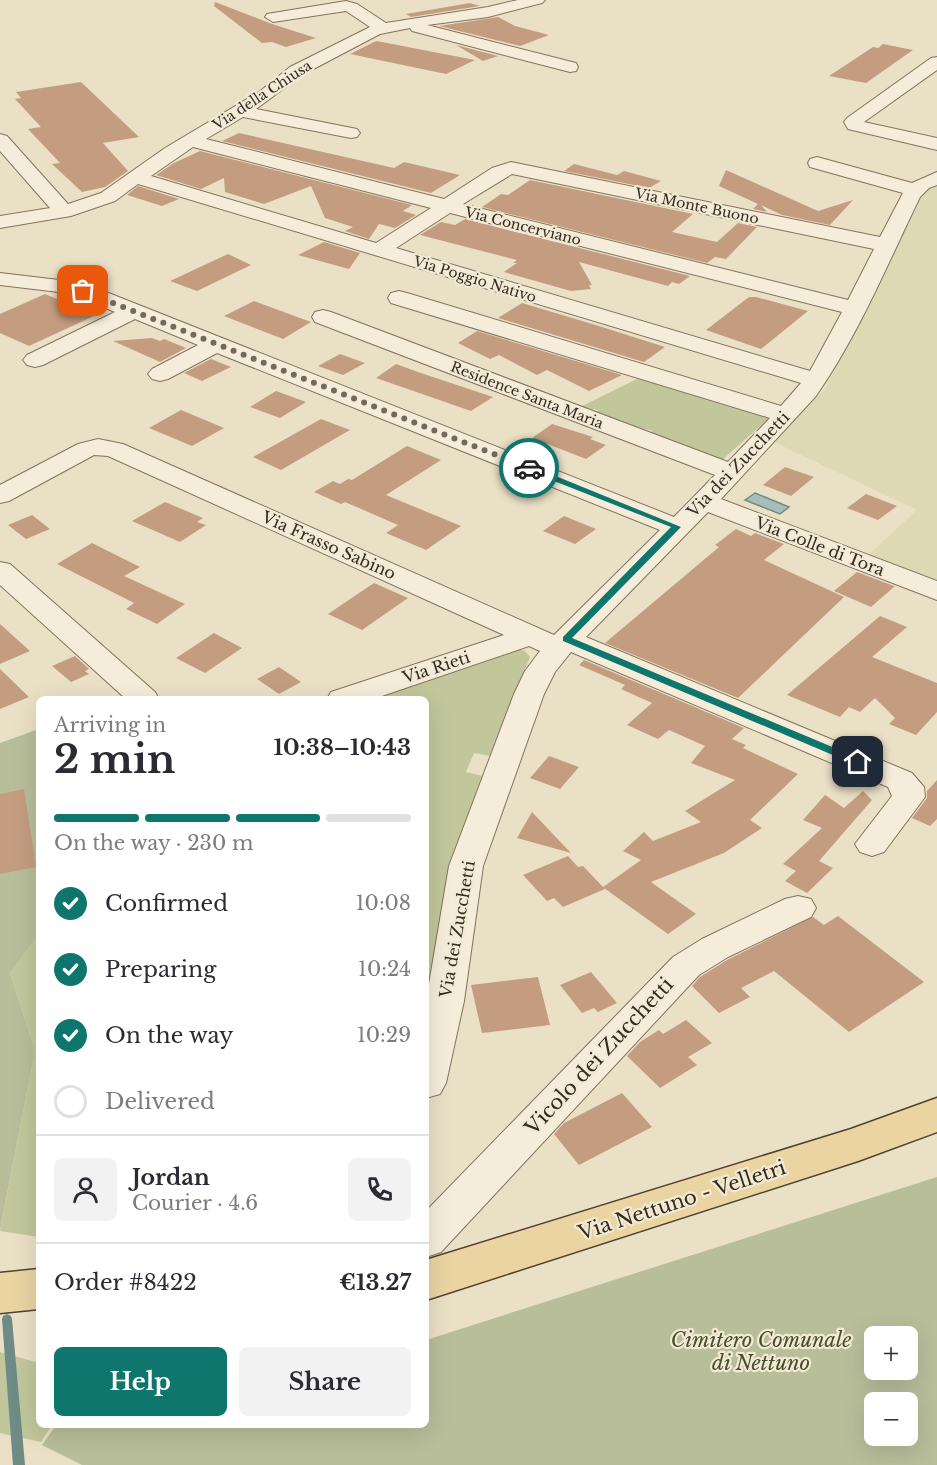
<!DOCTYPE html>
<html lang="en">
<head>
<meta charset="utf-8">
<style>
  :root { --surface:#fff; --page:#f2f2f3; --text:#2b2b33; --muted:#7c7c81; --line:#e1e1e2; --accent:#0f766e }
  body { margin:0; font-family:"Libre Baskerville",serif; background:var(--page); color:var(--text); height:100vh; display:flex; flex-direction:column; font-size:22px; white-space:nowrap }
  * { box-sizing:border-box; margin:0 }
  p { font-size:20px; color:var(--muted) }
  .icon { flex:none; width:33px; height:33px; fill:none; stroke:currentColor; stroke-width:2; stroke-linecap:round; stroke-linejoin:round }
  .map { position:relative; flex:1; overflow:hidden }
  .drawer { position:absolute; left:36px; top:696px; width:393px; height:732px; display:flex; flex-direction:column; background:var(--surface); border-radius:9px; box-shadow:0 6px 24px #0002 }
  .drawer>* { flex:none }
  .fabs { position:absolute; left:864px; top:1326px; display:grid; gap:12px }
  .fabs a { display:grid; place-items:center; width:54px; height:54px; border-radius:9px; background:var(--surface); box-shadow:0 6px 24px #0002; font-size:30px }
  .pin { position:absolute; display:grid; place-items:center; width:51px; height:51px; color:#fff; margin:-26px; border-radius:12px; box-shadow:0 3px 9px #0006 }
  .courier { position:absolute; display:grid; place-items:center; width:60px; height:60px; margin:-30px; border:4px solid #0f766e; border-radius:50%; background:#fff; color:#222; box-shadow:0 2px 8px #0007 }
  .overview em { font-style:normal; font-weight:700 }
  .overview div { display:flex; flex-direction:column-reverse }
  .overview { display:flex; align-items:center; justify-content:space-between; height:102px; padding:0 18px }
  h1 { font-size:39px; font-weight:700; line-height:45px }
  .bar { display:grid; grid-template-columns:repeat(4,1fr); gap:9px 6px; align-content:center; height:72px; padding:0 18px }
  .bar i { height:8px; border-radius:4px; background:var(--line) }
  .bar .current { background:var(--accent) }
  .bar p { grid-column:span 4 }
  .line { display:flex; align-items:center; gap:15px; padding:0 18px; border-top:2px solid var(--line) }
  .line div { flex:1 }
  .round { display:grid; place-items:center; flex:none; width:63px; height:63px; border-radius:9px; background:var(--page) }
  ol { padding:0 18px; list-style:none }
  li { display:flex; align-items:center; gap:18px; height:66px }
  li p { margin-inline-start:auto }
  li .icon { padding:6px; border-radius:50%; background:var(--accent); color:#fff; stroke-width:4 }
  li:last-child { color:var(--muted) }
  li i { width:33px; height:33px; border:3px solid var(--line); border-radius:50% }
  .button { display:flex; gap:12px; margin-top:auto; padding:12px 18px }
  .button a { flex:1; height:69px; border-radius:9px; background:var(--accent); color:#fff; font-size:24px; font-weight:700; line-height:69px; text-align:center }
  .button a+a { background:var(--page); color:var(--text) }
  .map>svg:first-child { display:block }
  .farmland { fill:#dfd8b4 }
  .green { fill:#c1c79b }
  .cemetery { fill:#b8bd9a; fill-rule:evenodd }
  .water { fill:#a7beb8; stroke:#6f8b85; stroke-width:1.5 }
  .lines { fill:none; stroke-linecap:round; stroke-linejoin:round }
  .stream { fill:#6f8b85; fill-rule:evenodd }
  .building { fill:#c49d80 }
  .minor-casing { stroke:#83725e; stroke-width:2 }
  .major-casing { stroke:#524131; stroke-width:3 }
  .minor { fill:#f5edd9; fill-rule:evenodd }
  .major { fill:#e9d4a2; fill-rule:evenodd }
  .route { fill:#0f766e }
  .done { stroke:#746a5a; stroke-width:6; stroke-dasharray:0 10.8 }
  .labels { text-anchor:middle; stroke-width:4.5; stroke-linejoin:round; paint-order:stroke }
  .far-street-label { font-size:14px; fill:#352b20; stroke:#f2ead5 }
  .street-label { font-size:16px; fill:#352b20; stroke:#f2ead5 }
  .near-street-label { font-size:20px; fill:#352b20; stroke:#f2ead5 }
  .near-park-label { font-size:20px; font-style:italic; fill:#454f29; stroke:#f2ead5 }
</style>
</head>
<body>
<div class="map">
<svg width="937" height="1465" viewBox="0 0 937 1465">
  <rect width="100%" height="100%" fill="#eae0c6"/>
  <!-- farmland -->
  <path class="farmland" d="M937,180V584L866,557L917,510L774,442L826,388L916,195Z"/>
  <!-- green -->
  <path class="green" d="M645,375L774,414L722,460L651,434L652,430L639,429L597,413L598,410L580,407Z
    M513,648L525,651L530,657L490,756L474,753L466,772L483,776L457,845L426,1019V699H362Z
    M39,934V1237L0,1231L35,1051L10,973Z
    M0,1352L39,1363V1425H52L41,1442L0,1433Z"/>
  <!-- cemetery -->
  <path class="cemetery" d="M39,729V934L10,973L35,1051L0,1230V743Z
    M937,1177V1465H82L42,1445L56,1425H426V1340ZM874,1336H908V1370H874ZM874,1402H908V1436H874Z"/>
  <!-- water -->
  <path class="water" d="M755,493L789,507L780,514L745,500Z"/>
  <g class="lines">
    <!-- stream -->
    <path class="stream" d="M7,1314L11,1316L12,1319L25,1465H13L2,1319L3,1316Z"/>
  </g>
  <!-- building -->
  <path class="building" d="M215,2L272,24L316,38L286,47L272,42L262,43L214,6Z
    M470,3L480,6L411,17L406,14Z
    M498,17L515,26L549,35L520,46L439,26Z
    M376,41L382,42L475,60L446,74L350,54Z
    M883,44L913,50L866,83L829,76L873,47L878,48Z
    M456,45L498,56L483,61Z
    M81,82L139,137L103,143L128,171L105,187L82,192L52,164L60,163L28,129L41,127L15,99L21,98L16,92Z
    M239,133L394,168L404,162L460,175L431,193L222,141Z
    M200,151L412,205L403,211L416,215L395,228L379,224L369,239L345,231L353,227L325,218L311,186L264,204L225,192L224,178L201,189L156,175L174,163Z
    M574,164L617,175L624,171L661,181L649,188L564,171Z
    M726,170L818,211L853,200L830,225L782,215L761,205L767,212L753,209L758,204L719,186Z
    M530,180L693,214L672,232L717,242L738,223L757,227L726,259L715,257L707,263L482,207L501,194L508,195Z
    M138,186L179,199L162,206L127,195Z
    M465,219L690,276L679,284L672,282L668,286L579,262L592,285H589L591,289L571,291L504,272L517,263H513L517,260L420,235L441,222L455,225Z
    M324,242L360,253L349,269L298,255Z
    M228,254L251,265L197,291L170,281Z
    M45,294L96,315L29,346L0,333V314Z
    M749,297H756L808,311L761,349L706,330Z
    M254,301L311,322L283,339L224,316Z
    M522,303L599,326L665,347L644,362L498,318Z
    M477,331L622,375L589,391L547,370L537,375L499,355L490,359L458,343Z
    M152,338L160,341L164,339L186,348L160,362L113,341Z
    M340,354L365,363L343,375L318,366Z
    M211,359L231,367L202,381L184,373Z
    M396,364L418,372L493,397L471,411L376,378Z
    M276,391L306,402L280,418L250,407Z
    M181,410L224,428L192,446L149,428Z
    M321,419L350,430L281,470L253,457Z
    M552,424L593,437L590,439L606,445L586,459L532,438Z
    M407,446L441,460L386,495L461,526L426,550L386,533L398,525L345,502L341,504L314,492L333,481L340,484L348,479L352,480Z
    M785,467L814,477L791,496L763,485Z
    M866,494L897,506L878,520L847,508Z
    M165,502L203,518L197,522L206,525L180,542L132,521Z
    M32,515L50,529L26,539L8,525Z
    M564,516L596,529L575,544L543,531Z
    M736,529L751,536L755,533L784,544L764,560L844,597L738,698L605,643L719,547L715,545Z
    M92,543L140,567L124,576L185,604L157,624L126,609L134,603L57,564Z
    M857,572L894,586H895L871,607L834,591Z
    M374,583L408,598L362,630L328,614Z
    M880,616L907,627L872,657L937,683V712L916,735L889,724L895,718L875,698L860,712L849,707L840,717L787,695Z
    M0,624L30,651L0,664Z
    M214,633L242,648L205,673L176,658Z
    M75,656L89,669L85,671L89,674L71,682L52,666Z
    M584,660L744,728L732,739L746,745L743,748L798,774L750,820L762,828L724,853L651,882L696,914L668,934L604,888L605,889L563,907L554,898L547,901L523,875L568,856L578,867L583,866L603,887L641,860L623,851L644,832L653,841L701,822L685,811L735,780L691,763L705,746L669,730L658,739L627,725L652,703L621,689L625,685L579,665Z
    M279,667L301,682L279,694L257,679Z
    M0,669L29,697L0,709Z
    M549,756L579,767L560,789L530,778Z
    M937,780V819L930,826L912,818L927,798V791Z
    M24,789L36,867L0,874V794Z
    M863,791L872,800L819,861L833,868L807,893L785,881L796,871L783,864L822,828L803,820L825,795L844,808Z
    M532,812L571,853L517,838Z
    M838,916L924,982L849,1032L774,971L741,988L750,997L719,1013L692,986L700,977L727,960L813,917L824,925Z
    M591,972L617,1003L598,1012L594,1008L582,1013L560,985Z
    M538,977L550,1025L482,1033L471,985Z
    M686,1020L712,1043L688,1057L697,1065L660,1088L627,1056L640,1042L659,1030L663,1034Z
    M622,1093L652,1127L579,1165L554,1134L564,1123Z"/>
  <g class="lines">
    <!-- minor casing -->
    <g class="minor-casing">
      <path id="minor" d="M518,0H545L542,3L488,17L427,25L576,63L578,67L576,71L570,72L412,31L410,28L380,34L302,75L256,109L357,129L360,133L357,137L351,138L243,117L206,139L444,199L492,168L511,162L880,237L903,193L810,167L808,163L810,159L817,157L912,183L937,172V185L929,188L920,197C887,265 859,334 816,396L721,499L937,581V600L708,512L586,637L912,773L924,787L925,797L884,852L872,856L860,852L855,844L892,796L888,787L571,652L555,672L544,694L483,866L464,1001L446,1083L440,1094L426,1098V1002L449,866L514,694L525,671L540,651L529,646L373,699H327L331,692L504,635L108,456L94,455L9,501L0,503V485L78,444L98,439L123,444L554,635L660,530L217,353L168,379L160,381L152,379L148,374L152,369L198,345L135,319L43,365L35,367L27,365L23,360L27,355L115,312L81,298L59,292L0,285V273L59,280L96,288L674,517L715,475L315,322L312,317L315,312L323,310L331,312L728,462L770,418L391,303L388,298L391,293L399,291L407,293L781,406L801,383L138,184L115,201L71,216L0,228V216L50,208L0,151V134L7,136L68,204L101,193L165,148L259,92L290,67L370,27L346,11L273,22L265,17L267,14L346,1L357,4L386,23L488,7ZM193,147L431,208L376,243L151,176ZM512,174L874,249L848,300L463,204ZM450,213L842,312L810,371L396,248Z
        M937,57V70L864,122L937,138V150L848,129L844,122L847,118L931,58Z
        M0,562L10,564L155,692L159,699H126L0,585Z
        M798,896L811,899L816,908L811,917L728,957L699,975L441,1252L426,1257V1211L673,957L702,939L785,899Z"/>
    </g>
    <!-- major casing -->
    <g class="major-casing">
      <path id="major" d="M937,1098V1132L858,1161L426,1300V1260L851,1129Z
        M39,1269V1309L0,1313V1273Z"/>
    </g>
    <!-- minor -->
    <use href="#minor" class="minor"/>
    <!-- major -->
    <use href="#major" class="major"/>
  </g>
  <!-- route -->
  <path class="route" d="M526,466H531L681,527L572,638L861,759V764H854L563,641V637L671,527L526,470Z"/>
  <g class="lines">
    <!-- done -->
    <path class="done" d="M83,291L529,468"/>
  </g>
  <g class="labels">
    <!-- far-street labels -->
    <g class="far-street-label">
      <text transform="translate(262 95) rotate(-33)" y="5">Via della Chiusa</text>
      <text transform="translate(697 206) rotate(12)" y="5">Via Monte Buono</text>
      <text transform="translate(523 226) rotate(14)" y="5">Via Concerviano</text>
      <text transform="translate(475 279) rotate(17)" y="5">Via Poggio Nativo</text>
      <text transform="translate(527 395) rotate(21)" y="5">Residence Santa Maria</text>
    </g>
    <!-- street labels -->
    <g class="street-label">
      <text transform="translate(738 464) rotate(-46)" y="6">Via dei Zucchetti</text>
      <text transform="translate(329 545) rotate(24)" y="6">Via Frasso Sabino</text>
      <text transform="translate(820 546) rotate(21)" y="6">Via Colle di Tora</text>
      <text transform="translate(436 667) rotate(-18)" y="6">Via Rieti</text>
      <text transform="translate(457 929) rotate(-80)" y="6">Via dei Zucchetti</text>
    </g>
    <!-- near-street labels -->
    <g class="near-street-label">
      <text transform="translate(599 1056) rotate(-47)" y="7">Vicolo dei Zucchetti</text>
      <text transform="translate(682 1200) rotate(-18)" y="7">Via Nettuno - Velletri</text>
    </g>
    <!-- near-park labels -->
    <g class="near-park-label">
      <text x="761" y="1347">Cimitero Comunale<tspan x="761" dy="23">di Nettuno</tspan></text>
    </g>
  </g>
</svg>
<div class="fabs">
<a>+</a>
<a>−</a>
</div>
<div class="pin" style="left:83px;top:291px;background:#ea580c"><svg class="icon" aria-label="bag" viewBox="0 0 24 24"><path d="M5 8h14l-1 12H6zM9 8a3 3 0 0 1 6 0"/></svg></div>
<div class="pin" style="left:858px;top:762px;background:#1f2937"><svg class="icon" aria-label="home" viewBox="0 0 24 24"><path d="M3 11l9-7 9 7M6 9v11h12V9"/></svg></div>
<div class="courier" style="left:529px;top:468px"><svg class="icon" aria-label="car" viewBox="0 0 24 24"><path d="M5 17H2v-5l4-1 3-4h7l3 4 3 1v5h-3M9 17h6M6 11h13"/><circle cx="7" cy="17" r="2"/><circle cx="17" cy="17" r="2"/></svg></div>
<section class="drawer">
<div class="overview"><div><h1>2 min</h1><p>Arriving in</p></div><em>10:38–10:43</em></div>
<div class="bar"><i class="current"></i><i class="current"></i><i class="current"></i><i></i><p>On the way · 230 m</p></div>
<ol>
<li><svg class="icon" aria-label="check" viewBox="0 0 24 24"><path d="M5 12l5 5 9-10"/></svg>Confirmed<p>10:08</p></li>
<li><svg class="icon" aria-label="check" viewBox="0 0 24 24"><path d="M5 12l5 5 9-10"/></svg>Preparing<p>10:24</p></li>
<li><svg class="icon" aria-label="check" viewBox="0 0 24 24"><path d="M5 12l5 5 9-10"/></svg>On the way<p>10:29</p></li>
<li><i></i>Delivered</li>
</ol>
<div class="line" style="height:108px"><a class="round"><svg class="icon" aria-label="person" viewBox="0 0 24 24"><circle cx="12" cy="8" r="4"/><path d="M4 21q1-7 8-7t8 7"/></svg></a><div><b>Jordan</b><p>Courier · 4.6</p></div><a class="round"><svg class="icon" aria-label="phone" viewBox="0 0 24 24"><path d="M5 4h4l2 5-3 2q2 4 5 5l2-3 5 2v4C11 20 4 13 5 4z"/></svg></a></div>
<div class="line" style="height:78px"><div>Order #8422</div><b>€13.27</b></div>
<div class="button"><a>Help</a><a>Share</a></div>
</section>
</div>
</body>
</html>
